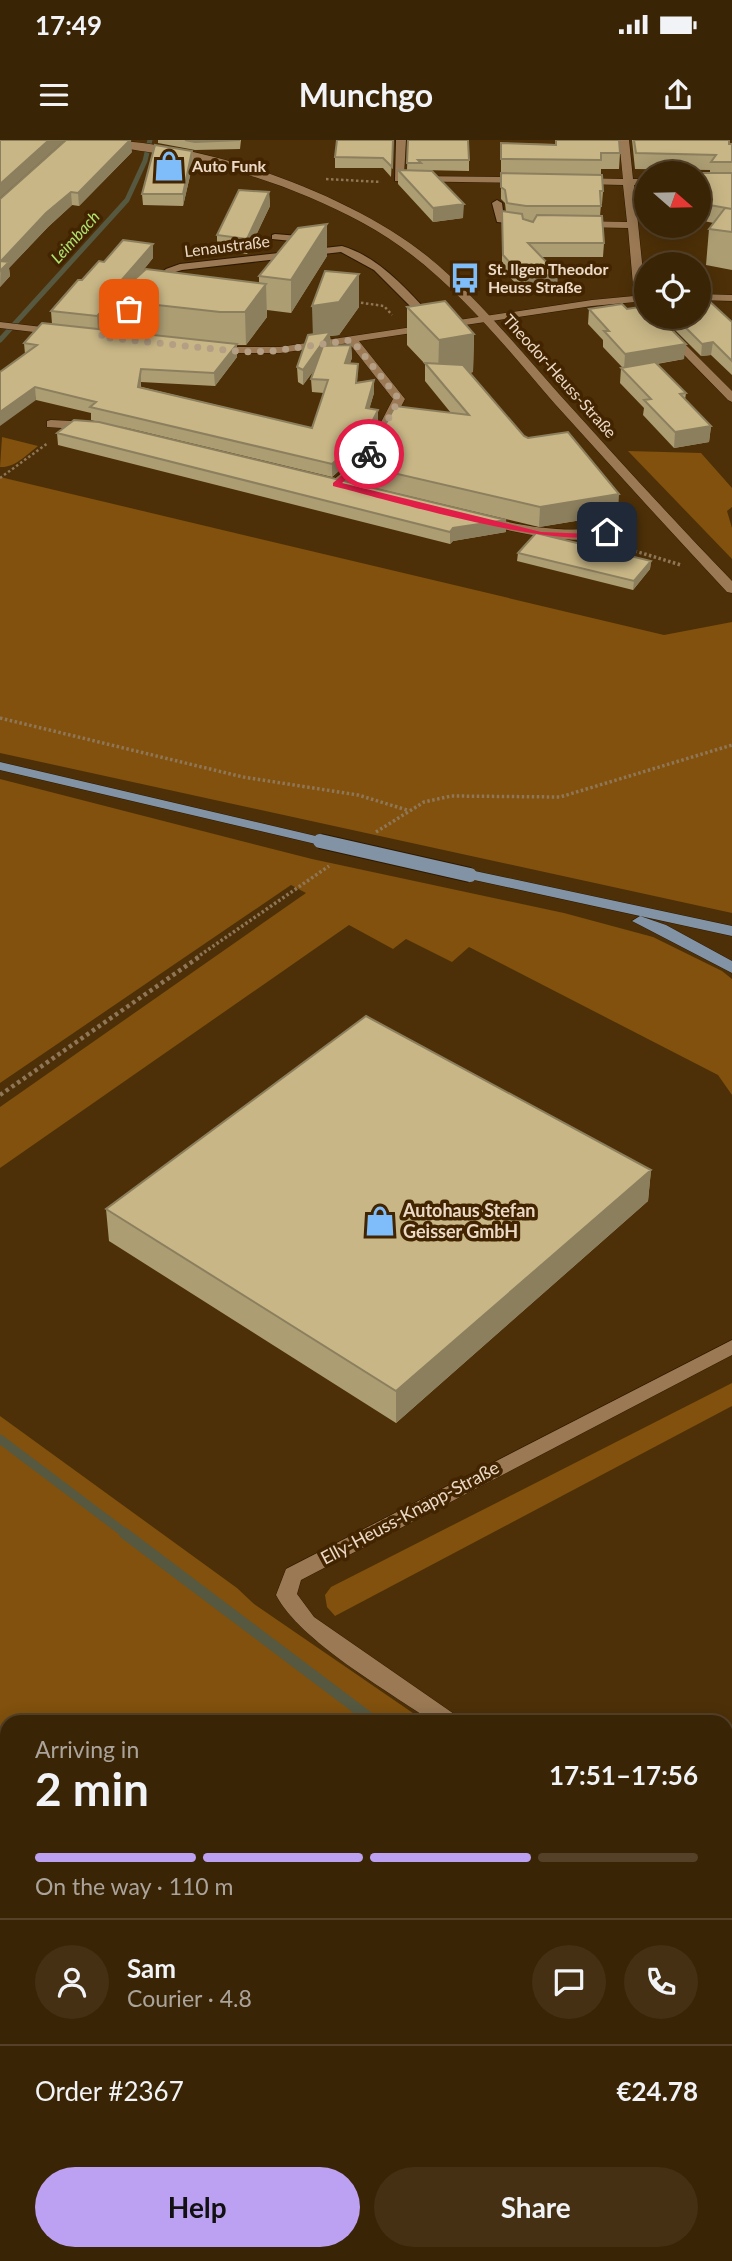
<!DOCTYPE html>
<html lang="en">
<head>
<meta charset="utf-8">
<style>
  :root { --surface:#3a2406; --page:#453014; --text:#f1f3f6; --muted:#aba49b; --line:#544128; --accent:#bca0f2 }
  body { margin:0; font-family:Lato,sans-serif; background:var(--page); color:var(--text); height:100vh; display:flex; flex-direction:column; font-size:26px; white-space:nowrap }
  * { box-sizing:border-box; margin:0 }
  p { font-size:23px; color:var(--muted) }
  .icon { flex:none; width:38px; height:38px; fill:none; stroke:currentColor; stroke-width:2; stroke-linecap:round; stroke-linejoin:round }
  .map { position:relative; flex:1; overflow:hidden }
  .details { position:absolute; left:0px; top:1575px; width:733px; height:546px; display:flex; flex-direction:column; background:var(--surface); border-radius:21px 21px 0 0; box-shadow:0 4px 18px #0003,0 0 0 2px var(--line) }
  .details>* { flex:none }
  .needle { width:46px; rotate:110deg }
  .tools { position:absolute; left:634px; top:21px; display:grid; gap:14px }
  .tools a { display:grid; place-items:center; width:77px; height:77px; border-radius:50%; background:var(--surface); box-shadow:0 4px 18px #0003,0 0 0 2px var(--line); font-size:35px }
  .pin { position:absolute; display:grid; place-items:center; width:60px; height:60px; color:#fff; margin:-30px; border-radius:14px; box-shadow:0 4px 10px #0006 }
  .courier { position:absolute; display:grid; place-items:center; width:70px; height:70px; margin:-35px; border:5px solid #e11d48; border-radius:50%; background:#fff; color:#222; box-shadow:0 2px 9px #0007 }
  .head em { font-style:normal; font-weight:700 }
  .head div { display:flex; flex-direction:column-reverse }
  .head { display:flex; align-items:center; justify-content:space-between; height:119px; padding:0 35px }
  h1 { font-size:46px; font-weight:700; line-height:52px }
  .bar { display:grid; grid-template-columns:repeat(4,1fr); gap:10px 7px; align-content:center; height:84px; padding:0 35px }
  .bar i { height:9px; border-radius:5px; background:var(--line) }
  .bar .selected { background:var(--accent) }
  .bar p { grid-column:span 4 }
  .line { display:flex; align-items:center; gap:18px; padding:0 35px; border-top:2px solid var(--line) }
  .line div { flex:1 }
  .round { display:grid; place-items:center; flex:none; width:74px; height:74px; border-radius:37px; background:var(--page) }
  .primary-button { display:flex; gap:14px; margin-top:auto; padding:14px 35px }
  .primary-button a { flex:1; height:80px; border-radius:42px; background:var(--accent); color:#111; font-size:28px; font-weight:700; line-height:80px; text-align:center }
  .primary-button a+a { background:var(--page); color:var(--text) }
  .status { display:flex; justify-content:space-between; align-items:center; height:49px; padding:0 35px; background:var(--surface); direction:ltr }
  .status svg { height:19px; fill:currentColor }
  header { display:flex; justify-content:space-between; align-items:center; height:91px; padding:0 35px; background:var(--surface); font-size:32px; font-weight:700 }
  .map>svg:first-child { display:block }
  .green { fill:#81510d }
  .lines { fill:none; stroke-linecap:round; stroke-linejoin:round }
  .stream-far2 { stroke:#565940; stroke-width:5 }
  .stream-far1 { stroke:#565940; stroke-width:9 }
  .stream { stroke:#565940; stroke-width:11 }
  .service-casing { stroke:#2e1900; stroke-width:2 }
  .minor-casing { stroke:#2e1900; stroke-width:1 }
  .tertiary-casing { stroke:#2e1900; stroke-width:1 }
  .primary-casing { stroke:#2e1900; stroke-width:1 }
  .path-far3 { stroke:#8f7657; stroke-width:2.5; stroke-dasharray:2.5 2.5; stroke-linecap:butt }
  .path-far2 { stroke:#8f7657; stroke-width:3.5; stroke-dasharray:2.5 2.5; stroke-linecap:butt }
  .path-far1 { stroke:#8f7657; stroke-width:4.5; stroke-dasharray:3.5 3.5; stroke-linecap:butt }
  .path { stroke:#8f7657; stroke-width:5; stroke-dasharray:4.5 4.5; stroke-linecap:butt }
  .service { fill:#9a7954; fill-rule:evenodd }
  .minor { fill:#9a7954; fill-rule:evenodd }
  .tertiary { fill:#9a7954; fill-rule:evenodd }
  .primary { fill:#8193a4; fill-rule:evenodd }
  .primary-bridge-casing { stroke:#2e1900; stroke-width:16; stroke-linecap:butt }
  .primary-bridge { stroke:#8193a4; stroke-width:14 }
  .wall { fill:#ac9d73; fill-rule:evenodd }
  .shaded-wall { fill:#8c7f5e }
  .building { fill:#c8b686; stroke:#8c7f5e; stroke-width:2 }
  .route { fill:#e11d48 }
  .done { stroke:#b49e84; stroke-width:7; stroke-dasharray:0 12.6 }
  .labels { text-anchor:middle; stroke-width:7; stroke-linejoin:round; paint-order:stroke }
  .far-poi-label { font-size:16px; font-weight:bold; fill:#ecdac6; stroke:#422500; text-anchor:start }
  .far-water-label { font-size:16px; font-style:italic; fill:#b0e46f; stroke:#422500 }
  .far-street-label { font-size:16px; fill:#ecdac6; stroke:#422500 }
  .poi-label { font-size:18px; font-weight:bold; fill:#ecdac6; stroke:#422500; text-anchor:start }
  .street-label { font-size:18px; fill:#ecdac6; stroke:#422500 }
</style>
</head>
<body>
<div class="status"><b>17:49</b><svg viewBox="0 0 49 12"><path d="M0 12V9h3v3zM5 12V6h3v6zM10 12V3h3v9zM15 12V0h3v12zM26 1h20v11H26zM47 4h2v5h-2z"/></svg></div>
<header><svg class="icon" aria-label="menu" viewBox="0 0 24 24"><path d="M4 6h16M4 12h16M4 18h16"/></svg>Munchgo<svg class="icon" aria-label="share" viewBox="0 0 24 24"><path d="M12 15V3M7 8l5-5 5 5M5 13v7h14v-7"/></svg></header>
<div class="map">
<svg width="732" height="2121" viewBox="0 0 732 2121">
  <rect width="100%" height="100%" fill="#4d3008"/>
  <!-- green -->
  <path class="green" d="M2,297L38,306C26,315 15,328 0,327Z
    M628,311L701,313L732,348V367L727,371L732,388V419Z
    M0,337L664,495L732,482V773L0,613Z
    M0,639L312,719L564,773L653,797L722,831L732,839V955L718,935L469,807L452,822L406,799L393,809L349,785L0,1028V967L306,753L291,745L0,943Z
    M732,1243V1266L335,1476L327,1467L325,1455L331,1447Z
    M0,1276L237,1448L254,1464L426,1582H7V2033L0,2028Z"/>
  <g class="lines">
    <!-- stream-far2 -->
    <path class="stream-far2" d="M0,200L127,60L145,21L150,0"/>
    <!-- stream-far1 -->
    <path class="stream-far1" d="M0,1299L126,1394"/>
    <!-- stream -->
    <path class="stream" d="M124,1393L375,1582"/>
    <!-- service casing -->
    <g class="service-casing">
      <path id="service" d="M497,60L502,63L504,78L526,81V85L497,82L492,63Z
        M275,94L311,97L316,100L311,103L272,99V95Z
        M342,106C379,117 404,147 430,174V178H422L374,130L341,112L182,130L172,133L158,146L150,144L166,129L180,124Z
        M124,167L133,169L104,199H96V195Z"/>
    </g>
    <!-- minor casing -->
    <g class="minor-casing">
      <path id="minor" d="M396,0H406L404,36L525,37L530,40L525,43L395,41Z
        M619,0H629L633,39H646V45H634L646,161L592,166L359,201L405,259L391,286L385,290L379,286L393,259L349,203L280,213H216L210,210L216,207H280L592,160L634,156L628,88L579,87L574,84L579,81L627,82L623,45L581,44L576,41L581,38L623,39Z
        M698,154L732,155V161L698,160Z
        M647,177H658L732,251V262L728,260Z
        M0,182L59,189L65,192L59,195L0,188Z
        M51,280L91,282L97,286L91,290L47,287V281Z
        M367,312L373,316L371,319L340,347H332V341Z
        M482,376C531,388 573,395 623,384L629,388C598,413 514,392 478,383V377Z
        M732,1200V1215L301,1440L297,1454L314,1477L457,1576L460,1582H433C388,1551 300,1501 276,1455L286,1429Z
        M7,2042V2071L0,2074V2045Z
        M44,2114H74L77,2121H47Z"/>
    </g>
    <!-- tertiary casing -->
    <g class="tertiary-casing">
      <path id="tertiary" d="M96,0C199,0 347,52 427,116C476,156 517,207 559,254C616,317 673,380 732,441V453L727,452C669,390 612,327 555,264C498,198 441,125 363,83C308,53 250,33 189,19C170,14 107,8 96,0Z"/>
    </g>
    <!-- primary casing -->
    <g class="primary-casing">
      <path id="primary" d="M0,622L320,697L327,701L320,705L0,630Z
        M470,730L732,786V796L465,738L462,735L465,732Z
        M640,776L666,785L732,821V833L632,781Z"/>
    </g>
    <!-- path-far3 -->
    <path class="path-far3" d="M326,39L381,42
      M356,162L384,166L392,175
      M0,338L48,303"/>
    <!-- path-far2 -->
    <path class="path-far2" d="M625,408L681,425
      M0,578L243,637L358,655L407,670
      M376,692L424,662L451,656L560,657L732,605
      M196,818L329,726"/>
    <!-- path-far1 -->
    <path class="path-far1" d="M0,955L199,817"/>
    <!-- path -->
    <path class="path" d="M0,2105L7,2101"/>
    <!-- service -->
    <use href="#service" class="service"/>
    <!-- minor -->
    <use href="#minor" class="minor"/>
    <!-- tertiary -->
    <use href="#tertiary" class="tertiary"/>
    <!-- primary -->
    <use href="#primary" class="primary"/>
    <!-- primary-bridge casing -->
    <g class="primary-bridge-casing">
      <path id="primary-bridge" d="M320,701L470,735"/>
    </g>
    <!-- primary-bridge -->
    <use href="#primary-bridge" class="primary-bridge"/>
  </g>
  <!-- wall -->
  <path class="wall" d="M158,0H241L240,9L195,10L158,3Z
    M393,0L391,37L383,28H335V17Z
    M408,0L469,20V31L421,30L463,78L433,82L398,44V30H407Z
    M632,0H729V4H732V130L706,125L709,89L714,83L698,80V38L710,33V30L635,29Z
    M501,3L555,4L620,13L619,29H601V35L603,51L602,64H601L600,76L604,103L603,117H542L557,148L525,153L502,129V71L506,72L505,63L501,59Z
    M192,11L193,23L183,66L143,65L142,54Z
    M132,12L79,66L72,65L48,87L9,128L10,136L0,147V59Z
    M269,52L270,66L247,114L217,110V95Z
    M327,84V116L291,173L267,170V177L246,205H237V217L215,246L141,242V247L312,288L324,253L312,252L311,239L315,229L303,245L298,242L297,227L313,195L359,134V167L339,195L330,196L331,205H351L352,218L350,223L358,224L357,242L374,240V253L369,269L378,283L366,307L332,337L119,286L506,392L453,401L450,404L58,305L57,293L98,282L91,280V273L36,260L25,214L24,203L52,184L51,171L104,122L153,118L141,133L259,143V136ZM113,176L114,191L99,189Z
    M407,167L474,194L473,232L470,233L524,296L618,374L539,387L350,342V323L451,273L425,241V224L407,205Z
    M589,169L684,219L657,224L686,253L685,260L711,286L709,302L674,308L643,275L644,268L620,243L621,228L622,227L603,207V200L588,184Z
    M663,177H698L732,182V235L711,215L701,216L663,178Z
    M518,413L651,421L650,429L633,450L517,421Z
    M651,1030L648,1061L396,1283L109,1101L106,1069Z
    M732,1700V1925L726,1917V1703Z
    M179,2114H249L239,2121H184Z
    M355,2114H726L732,2121H355Z"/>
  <!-- shaded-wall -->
  <path class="shaded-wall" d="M49,0H65L0,58V44Z
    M130,0H131L132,12L79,66L78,53Z
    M192,11L193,23L183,66V54Z
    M71,52L72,65L48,87L9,128L10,136L0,147L1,121L46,73Z
    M269,52L270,66L247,114V99Z
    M464,64L463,78L433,82V68Z
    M327,84V116L291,173V140Z
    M153,104V118L130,146L119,143Z
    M359,134V167L339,195L330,196L331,207L303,245V230L313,199L312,166Z
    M558,134L557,148L525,153V139Z
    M266,144L267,177L246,205L245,172Z
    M112,161L113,176L98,191L97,176Z
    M474,194L473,232L438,238L439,200Z
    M713,202L711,215L701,216L702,204Z
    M237,204V217L215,246L214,233Z
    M686,204L684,219L624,229L625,214Z
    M351,205L352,218L345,236V223Z
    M141,229V242L139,260L138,247Z
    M374,240V253L366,281V268Z
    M35,247L36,260L0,286V272Z
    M378,270V283L366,307L332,337V324Z
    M711,286L709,302L674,308L675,292Z
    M619,354L618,374L539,387L540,367Z
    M506,380V392L453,401L450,404V392L453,388Z
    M651,421L650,429L633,450L634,441Z
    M651,1030L648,1061L396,1283V1251Z
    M208,2114H249L239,2121H200V2119Z"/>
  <!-- building -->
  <path class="building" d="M0,0H49L0,44Z
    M66,0H130L78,53L71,52L46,73L1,121L9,122L0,131V59Z
    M185,0H240L195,2Z
    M337,0H393L392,27L383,18L335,17Z
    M408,0H468L469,20H418L421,23H407Z
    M556,0H619L620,13H601V20L501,19V3L556,5Z
    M634,0H729V4H732V22H711L716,15L636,13Z
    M155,5L192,11L183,54H142Z
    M398,30L432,31L464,64L433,68Z
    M501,33L602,35L603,51H600L601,66H526L507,63L505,50L501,47Z
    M702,33H732V69L698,63V38Z
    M239,50L269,52L247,99L217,95Z
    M725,68L732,69V92L709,89Z
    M502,71L522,74L523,79L533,82L537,75L602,76L604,103H528L558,134L525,139L503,115Z
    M327,84L291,140L259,136L298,88Z
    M123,100L153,104L119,143L129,144L112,160V161L97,176L51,171L78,140H82L99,121L104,122Z
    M146,129L266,144L245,172H220L112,160Z
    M325,131L359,134L339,162L312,166Z
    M707,159L732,182V221L713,202L702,204L675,177H698V160Z
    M445,161L474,194L439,200L407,167Z
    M622,164L627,169L646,166V177H659L686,204L625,214L604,191H609L589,169Z
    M42,183L237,204L214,233L141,229L138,247L312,288L328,240L311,239L323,206L351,205L345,223L358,224L356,243L374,240L366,268L378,270L366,294L332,324L90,267L96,262L35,247L0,272V232L37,205L24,203Z
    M330,192L303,230L297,227L308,195Z
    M655,222L686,253L680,254L711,286L675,292L644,260L651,259L621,228Z
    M425,223L463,225L524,296L528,298L568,292L619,354L540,367L350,323L379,297L395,266L469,275Z
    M74,280L99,282L506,380L453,388L450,392L57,293Z
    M536,393L651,421L634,441L518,413Z
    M366,876L651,1030L396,1251L106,1069Z
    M732,1700V1888L726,1881V1703Z
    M726,2021L732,2027V2121H367L362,2114H726Z
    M196,2114H208L200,2119Z"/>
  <!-- route -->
  <path class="route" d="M369,311L372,315L342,343L541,392L592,394L607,390L611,392C572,415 385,359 333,346V343Z"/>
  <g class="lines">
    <!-- done -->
    <path class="done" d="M129,169L100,197L244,212L274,211L352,200L399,259L369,314"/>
  </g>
  <!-- icons -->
  <defs>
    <g id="shop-bare" transform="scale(2.415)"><path d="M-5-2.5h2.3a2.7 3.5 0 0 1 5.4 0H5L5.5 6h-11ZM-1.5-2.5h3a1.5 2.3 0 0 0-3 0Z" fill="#7fbdfa" stroke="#422500" stroke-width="2.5" paint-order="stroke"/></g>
    <g id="bus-bare" transform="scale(2.415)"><path d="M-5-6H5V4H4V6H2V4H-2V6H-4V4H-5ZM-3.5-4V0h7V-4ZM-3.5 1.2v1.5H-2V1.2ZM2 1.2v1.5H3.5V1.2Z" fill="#7fbdfa" stroke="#422500" stroke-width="2.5" paint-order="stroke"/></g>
  </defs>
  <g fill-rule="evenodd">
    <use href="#shop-bare" x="169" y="26"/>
    <use href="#bus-bare" x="465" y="138"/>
    <use href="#shop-bare" x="380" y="1081"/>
  </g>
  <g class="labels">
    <!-- far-poi labels -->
    <g class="far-poi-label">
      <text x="192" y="32">Auto Funk</text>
      <text x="488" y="135">St. Ilgen Theodor<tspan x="488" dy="18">Heuss Straße</tspan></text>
    </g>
    <!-- far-water labels -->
    <g class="far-water-label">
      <text transform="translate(75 97) rotate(-48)" y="6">Leimbach</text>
    </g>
    <!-- far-street labels -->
    <g class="far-street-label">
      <text transform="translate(227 106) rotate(-7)" y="6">Lenaustraße</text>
      <text transform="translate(560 236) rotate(48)" y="6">Theodor-Heuss-Straße</text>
    </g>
    <!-- poi labels -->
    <g class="poi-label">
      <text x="403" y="1077">Autohaus Stefan<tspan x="403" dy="21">Geisser GmbH</tspan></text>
    </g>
    <!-- street labels -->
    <g class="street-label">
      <text transform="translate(410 1373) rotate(-28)" y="6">Elly-Heuss-Knapp-Straße</text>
    </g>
  </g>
</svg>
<div class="tools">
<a><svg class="needle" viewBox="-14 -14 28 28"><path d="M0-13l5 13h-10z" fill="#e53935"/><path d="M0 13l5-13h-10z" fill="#aba49b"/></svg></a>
<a><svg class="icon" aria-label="locate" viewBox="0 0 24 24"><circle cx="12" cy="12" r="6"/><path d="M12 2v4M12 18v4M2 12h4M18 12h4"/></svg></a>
</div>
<div class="pin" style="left:129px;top:169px;background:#ea580c"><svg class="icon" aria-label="bag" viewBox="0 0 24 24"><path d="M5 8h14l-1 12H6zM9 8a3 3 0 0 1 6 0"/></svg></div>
<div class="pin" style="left:607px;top:392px;background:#1f2937"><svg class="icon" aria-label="home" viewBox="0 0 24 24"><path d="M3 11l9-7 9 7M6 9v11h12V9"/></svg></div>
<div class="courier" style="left:369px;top:314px"><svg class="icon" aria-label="bike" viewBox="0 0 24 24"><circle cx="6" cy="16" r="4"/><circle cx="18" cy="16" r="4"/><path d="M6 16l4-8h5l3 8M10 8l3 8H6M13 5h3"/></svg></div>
<section class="details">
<div class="head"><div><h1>2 min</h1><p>Arriving in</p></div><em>17:51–17:56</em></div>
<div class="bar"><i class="selected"></i><i class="selected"></i><i class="selected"></i><i></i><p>On the way · 110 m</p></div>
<div class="line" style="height:126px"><a class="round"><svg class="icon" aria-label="person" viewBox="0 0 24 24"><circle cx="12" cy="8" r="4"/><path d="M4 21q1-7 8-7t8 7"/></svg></a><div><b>Sam</b><p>Courier · 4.8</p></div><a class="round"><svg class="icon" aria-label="chat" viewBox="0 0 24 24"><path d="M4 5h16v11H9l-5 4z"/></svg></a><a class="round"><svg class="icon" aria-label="phone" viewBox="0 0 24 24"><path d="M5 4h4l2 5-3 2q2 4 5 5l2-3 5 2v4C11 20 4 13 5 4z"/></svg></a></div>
<div class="line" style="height:91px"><div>Order #2367</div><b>€24.78</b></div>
<div class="primary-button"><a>Help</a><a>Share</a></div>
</section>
</div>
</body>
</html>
